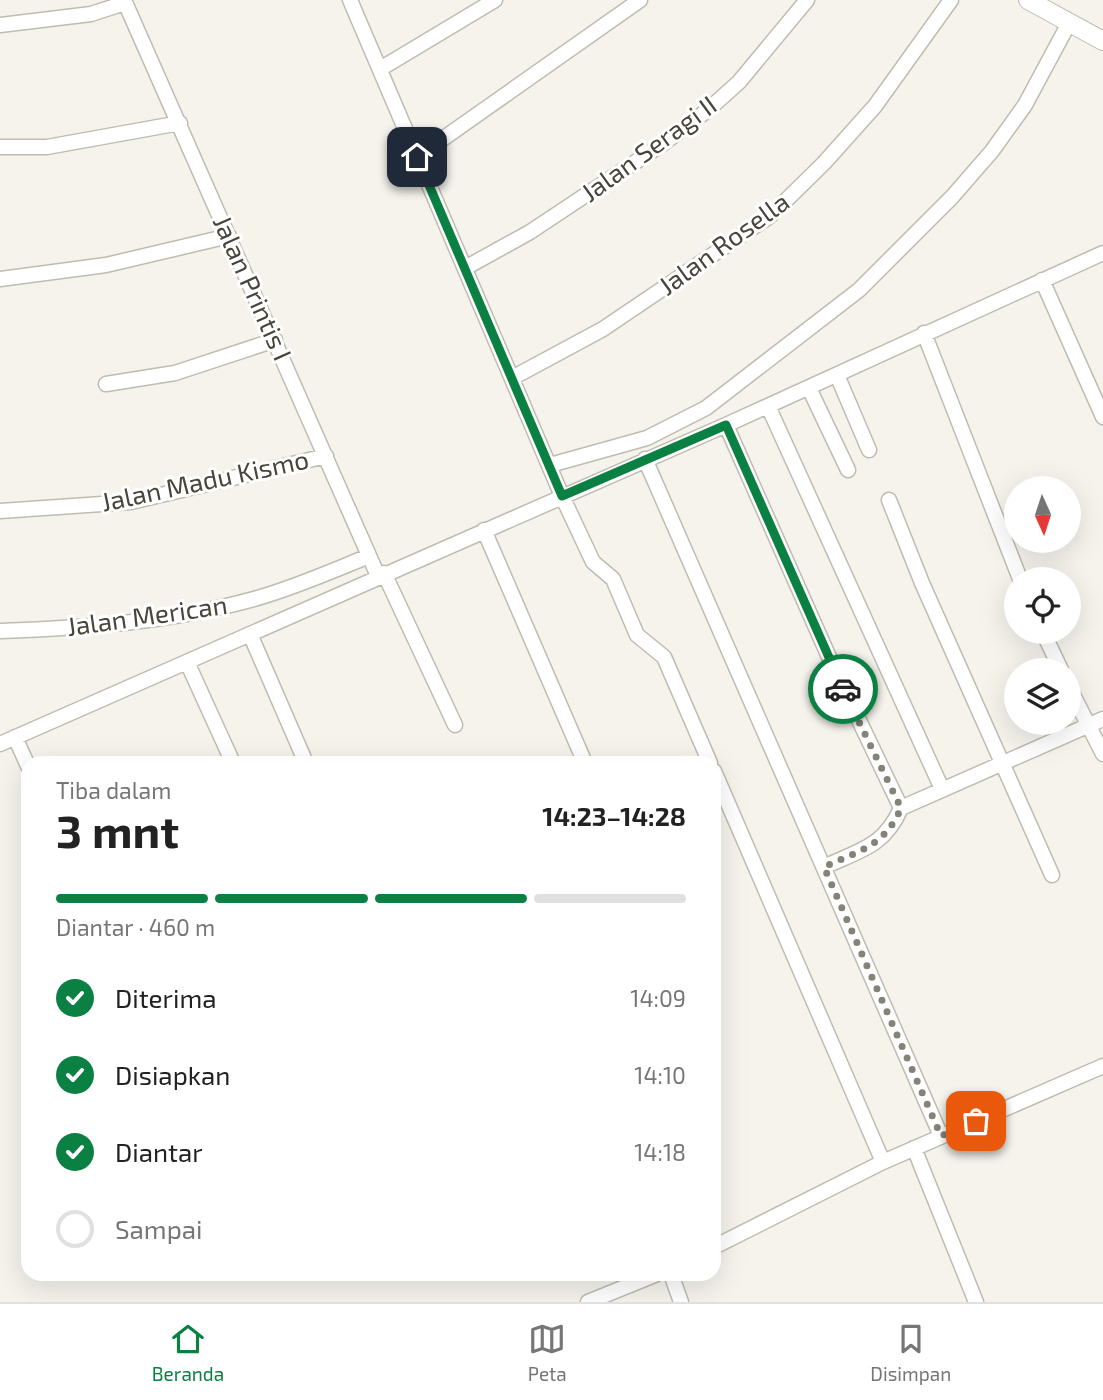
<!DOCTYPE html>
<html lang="id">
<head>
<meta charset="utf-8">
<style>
  :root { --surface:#fff; --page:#f6f6f6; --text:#222; --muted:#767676; --line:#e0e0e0; --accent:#0b8043 }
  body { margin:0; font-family:"Exo 2",sans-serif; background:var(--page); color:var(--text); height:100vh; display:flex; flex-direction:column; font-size:26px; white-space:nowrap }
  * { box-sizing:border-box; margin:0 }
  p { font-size:23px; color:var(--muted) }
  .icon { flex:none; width:38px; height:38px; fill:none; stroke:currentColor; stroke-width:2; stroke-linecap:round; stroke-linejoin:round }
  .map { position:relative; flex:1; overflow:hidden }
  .side { position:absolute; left:21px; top:756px; width:700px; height:525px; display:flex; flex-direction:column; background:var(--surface); border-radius:21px; box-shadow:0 7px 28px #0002 }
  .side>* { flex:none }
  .needle { width:46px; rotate:177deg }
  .controls { position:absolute; left:1004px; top:476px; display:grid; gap:14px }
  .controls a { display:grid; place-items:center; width:77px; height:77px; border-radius:50%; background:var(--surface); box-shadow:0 7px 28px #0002; font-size:35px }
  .pin { position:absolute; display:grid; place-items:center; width:60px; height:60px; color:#fff; margin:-30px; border-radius:14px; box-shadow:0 4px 10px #0006 }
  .courier { position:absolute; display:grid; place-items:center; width:70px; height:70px; margin:-35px; border:5px solid #0b8043; border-radius:50%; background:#fff; color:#222; box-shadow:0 2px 9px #0007 }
  .headline em { font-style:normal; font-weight:700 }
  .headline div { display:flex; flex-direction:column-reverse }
  .headline { display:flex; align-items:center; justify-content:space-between; height:119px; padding:0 35px }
  h1 { font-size:46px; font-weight:700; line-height:52px }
  .bar { display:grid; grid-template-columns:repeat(4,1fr); gap:10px 7px; align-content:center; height:84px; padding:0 35px }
  .bar i { height:9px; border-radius:5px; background:var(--line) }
  .bar .active { background:var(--accent) }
  .bar p { grid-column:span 4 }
  ol { padding:0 35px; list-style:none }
  li { display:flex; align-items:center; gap:21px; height:77px }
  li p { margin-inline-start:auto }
  li .icon { padding:7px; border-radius:50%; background:var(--accent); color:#fff; stroke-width:4 }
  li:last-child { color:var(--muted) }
  li i { width:38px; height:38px; border:4px solid var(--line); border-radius:50% }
  .tab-bar { display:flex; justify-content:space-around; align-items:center; height:98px; border-top:2px solid var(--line); background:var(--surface); font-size:19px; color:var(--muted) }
  .tab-bar a { display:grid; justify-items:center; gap:4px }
  .tab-bar .active { color:var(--accent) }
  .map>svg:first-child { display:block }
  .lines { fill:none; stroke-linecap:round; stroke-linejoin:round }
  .minor-casing { stroke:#bfbcb0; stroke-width:17 }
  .tertiary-casing { stroke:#bfbcb0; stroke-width:20 }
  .minor { stroke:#fff; stroke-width:14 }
  .tertiary { stroke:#fff; stroke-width:18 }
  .done { stroke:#858278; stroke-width:7; stroke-dasharray:0 12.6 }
  .route { stroke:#0b8043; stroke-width:9 }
  .labels { text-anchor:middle; stroke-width:6; stroke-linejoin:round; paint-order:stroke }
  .street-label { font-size:26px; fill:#48453a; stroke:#fff }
</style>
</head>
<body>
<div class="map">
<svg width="1103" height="1302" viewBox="0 0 1103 1302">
  <rect width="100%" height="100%" fill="#f5f3ec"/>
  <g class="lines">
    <!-- minor casing -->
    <g class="minor-casing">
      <path id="minor" d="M124,0L378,576
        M350,0L562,496L593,562L613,579L637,635L664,657L710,763
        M0,25L91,14L125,3
        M380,69L495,0
        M0,147H47L180,123
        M417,157L640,0
        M465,268L530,232L664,143L709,109L739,82L807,0
        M0,279L106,265L229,236
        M1042,280L1103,417
        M924,333L1020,579
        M837,375L869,450
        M512,378L603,329L770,216L824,163L875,106L951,0
        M106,384L175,373L275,340
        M809,388L848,470
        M768,406L942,789
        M726,425L833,666L901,808
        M645,459L941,1136
        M550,465L647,438L706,408L859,290L952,197L992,151L1025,105L1069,23
        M889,500L922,583L1052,875
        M0,511L131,502L326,456
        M484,530L585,763
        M384,573L455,725
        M0,631C86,628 171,622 254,599C294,588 332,571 369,556
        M1043,632L1061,670
        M250,634L306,763
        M187,662L233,763
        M1069,687L1103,754
        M15,737L28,766
        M0,744L726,425L1103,253
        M714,771L883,1162
        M824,867C860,850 884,847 901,808L1103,719
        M914,1148L976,1302
        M714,1247L883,1162L1103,1066
        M671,1274L681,1302
        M588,1302L657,1274"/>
    </g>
    <!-- tertiary casing -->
    <g class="tertiary-casing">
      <path id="tertiary" d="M1028,0L1103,41"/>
    </g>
    <!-- minor -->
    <use href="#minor" class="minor"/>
    <!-- tertiary -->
    <use href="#tertiary" class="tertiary"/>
  </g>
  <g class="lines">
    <!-- done -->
    <path class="done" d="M843,689L901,808C884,847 860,850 824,867L941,1136L976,1121"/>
    <!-- route -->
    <path class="route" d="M417,157L562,496L726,425L843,689"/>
  </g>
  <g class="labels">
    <!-- street labels -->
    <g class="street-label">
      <text transform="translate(649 149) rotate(-36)" y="9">Jalan Seragi II</text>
      <text transform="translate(724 244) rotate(-36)" y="9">Jalan Rosella</text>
      <text transform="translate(252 288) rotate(66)" y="9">Jalan Printis I</text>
      <text transform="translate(205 481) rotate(-12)" y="9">Jalan Madu Kismo</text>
      <text transform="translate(147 616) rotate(-8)" y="9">Jalan Merican</text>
    </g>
  </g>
</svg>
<div class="controls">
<a><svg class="needle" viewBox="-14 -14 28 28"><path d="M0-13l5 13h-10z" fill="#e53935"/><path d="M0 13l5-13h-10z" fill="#767676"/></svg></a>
<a><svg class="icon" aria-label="locate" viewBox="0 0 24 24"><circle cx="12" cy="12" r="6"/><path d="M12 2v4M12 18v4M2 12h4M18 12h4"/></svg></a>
<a><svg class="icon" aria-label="layers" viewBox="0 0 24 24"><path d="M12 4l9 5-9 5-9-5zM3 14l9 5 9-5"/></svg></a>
</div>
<div class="pin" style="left:976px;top:1121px;background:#ea580c"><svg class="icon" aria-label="bag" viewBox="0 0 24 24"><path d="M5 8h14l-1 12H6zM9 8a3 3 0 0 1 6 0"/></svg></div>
<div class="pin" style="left:417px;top:157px;background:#1f2937"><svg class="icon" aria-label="home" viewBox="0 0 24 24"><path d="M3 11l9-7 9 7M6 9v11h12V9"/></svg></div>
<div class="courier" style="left:843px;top:689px"><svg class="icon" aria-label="car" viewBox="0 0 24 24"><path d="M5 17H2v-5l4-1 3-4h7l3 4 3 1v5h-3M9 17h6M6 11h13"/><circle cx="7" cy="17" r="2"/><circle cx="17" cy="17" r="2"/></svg></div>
<section class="side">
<div class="headline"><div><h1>3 mnt</h1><p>Tiba dalam</p></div><em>14:23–14:28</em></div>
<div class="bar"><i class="active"></i><i class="active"></i><i class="active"></i><i></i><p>Diantar · 460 m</p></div>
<ol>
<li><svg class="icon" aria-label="check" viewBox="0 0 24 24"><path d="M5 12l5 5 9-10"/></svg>Diterima<p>14:09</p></li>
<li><svg class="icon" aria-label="check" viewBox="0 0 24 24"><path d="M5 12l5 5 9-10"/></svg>Disiapkan<p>14:10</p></li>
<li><svg class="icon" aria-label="check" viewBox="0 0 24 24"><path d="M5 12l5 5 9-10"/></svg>Diantar<p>14:18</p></li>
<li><i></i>Sampai</li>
</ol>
</section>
</div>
<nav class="tab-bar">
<a class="active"><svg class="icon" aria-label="home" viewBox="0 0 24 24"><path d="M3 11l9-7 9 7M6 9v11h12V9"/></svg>Beranda</a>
<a><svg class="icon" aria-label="map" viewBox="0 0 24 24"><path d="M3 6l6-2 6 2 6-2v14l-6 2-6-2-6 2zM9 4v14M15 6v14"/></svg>Peta</a>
<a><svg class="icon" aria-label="saved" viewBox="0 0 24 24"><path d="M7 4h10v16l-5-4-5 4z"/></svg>Disimpan</a>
</nav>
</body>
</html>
